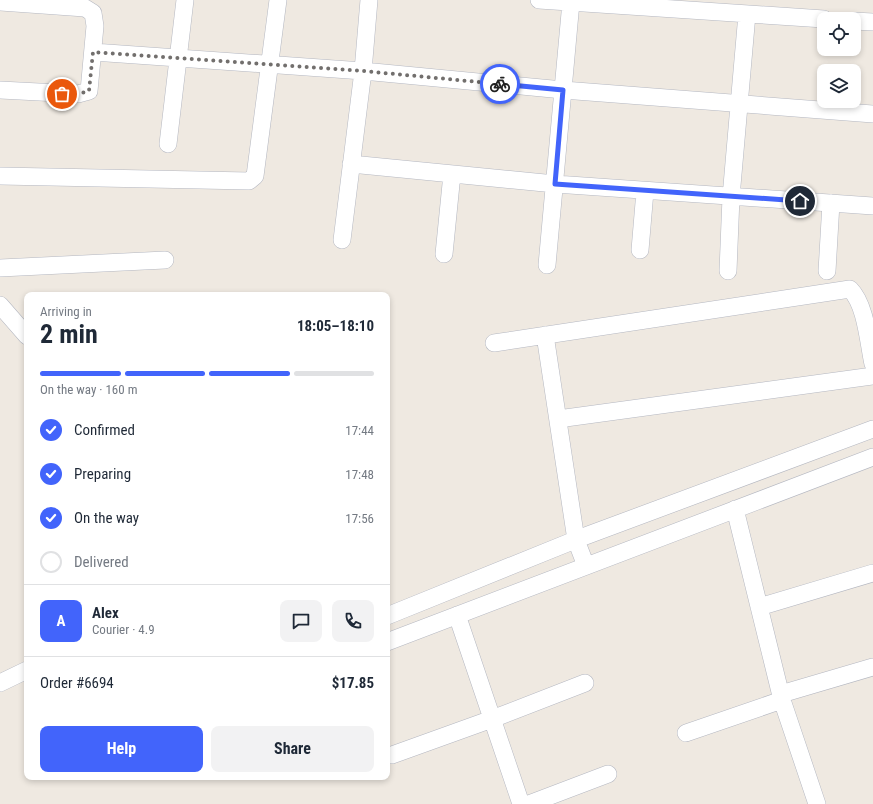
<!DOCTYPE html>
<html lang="en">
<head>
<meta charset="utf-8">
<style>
  :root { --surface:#fff; --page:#f2f2f3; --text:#1f2937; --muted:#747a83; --line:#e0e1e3; --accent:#4264fb }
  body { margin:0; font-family:"Roboto Condensed",sans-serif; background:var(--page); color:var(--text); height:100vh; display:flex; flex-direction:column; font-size:15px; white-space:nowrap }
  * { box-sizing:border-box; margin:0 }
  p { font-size:13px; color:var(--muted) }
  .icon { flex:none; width:22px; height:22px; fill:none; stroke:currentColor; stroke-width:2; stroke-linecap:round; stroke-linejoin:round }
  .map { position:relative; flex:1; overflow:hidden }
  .details { position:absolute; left:24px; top:292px; width:366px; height:488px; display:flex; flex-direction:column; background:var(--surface); border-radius:8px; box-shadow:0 2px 6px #0003 }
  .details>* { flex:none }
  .controls { position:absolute; left:817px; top:12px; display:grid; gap:8px }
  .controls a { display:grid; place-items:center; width:44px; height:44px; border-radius:8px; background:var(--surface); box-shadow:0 2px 6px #0003; font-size:20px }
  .pin { position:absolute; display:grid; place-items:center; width:34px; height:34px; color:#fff; margin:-17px; border:2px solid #fff; border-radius:50%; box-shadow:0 1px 4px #0007 }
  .courier { position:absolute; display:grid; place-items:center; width:40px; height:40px; margin:-20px; border:3px solid #4264fb; border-radius:50%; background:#fff; color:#222; box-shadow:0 1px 5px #0007 }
  .summary em { font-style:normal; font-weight:700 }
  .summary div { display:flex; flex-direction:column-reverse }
  .summary { display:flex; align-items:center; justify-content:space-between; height:68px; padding:0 16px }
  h1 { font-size:26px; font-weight:700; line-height:30px }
  .bar { display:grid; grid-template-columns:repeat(4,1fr); gap:6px 4px; align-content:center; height:48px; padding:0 16px }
  .bar i { height:5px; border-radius:3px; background:var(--line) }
  .bar .current { background:var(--accent) }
  .bar p { grid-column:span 4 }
  .line { display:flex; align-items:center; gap:10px; padding:0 16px; border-top:1px solid var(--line) }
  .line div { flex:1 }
  .round { display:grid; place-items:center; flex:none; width:42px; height:42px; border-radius:8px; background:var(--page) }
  ol { padding:0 16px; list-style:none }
  li { display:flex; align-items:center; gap:12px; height:44px }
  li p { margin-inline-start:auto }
  li .icon { padding:4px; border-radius:50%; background:var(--accent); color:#fff; stroke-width:4 }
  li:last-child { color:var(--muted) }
  li i { width:22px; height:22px; border:2px solid var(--line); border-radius:50% }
  .action { display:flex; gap:8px; margin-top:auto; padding:8px 16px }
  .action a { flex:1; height:46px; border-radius:8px; background:var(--accent); color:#fff; font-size:16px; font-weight:700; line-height:46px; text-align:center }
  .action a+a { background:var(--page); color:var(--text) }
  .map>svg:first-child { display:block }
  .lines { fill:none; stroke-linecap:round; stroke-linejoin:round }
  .minor-casing { stroke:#b4b7c1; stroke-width:18 }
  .minor { stroke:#fff; stroke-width:17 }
  .done { stroke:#726f6d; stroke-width:4; stroke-dasharray:0 7.2 }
  .route { stroke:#4264fb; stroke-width:5 }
</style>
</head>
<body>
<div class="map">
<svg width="873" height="804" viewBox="0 0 873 804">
  <rect width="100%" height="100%" fill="#efe9e1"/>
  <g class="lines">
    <!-- minor casing -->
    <g class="minor-casing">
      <path id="minor" d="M539,0L824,19
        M0,2L85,8L93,13L95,26L89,91L78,94L0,90
        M854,21L873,22
        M93,52L363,71L563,90L873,114
        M168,144L185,0
        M351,164L555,184L873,206
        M0,176L249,181L255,176L278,0
        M342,240L363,71L369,0
        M640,250L645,191
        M444,254L452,174
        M547,265L571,2
        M0,268L165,260
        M728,271L731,197L747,14
        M827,271L831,203
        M0,305L27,336
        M545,335L576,540L586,566
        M494,343L850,289C866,305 868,341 873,364
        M558,419L873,376
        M735,509L782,700L817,804
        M759,607L873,573
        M457,615L521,804
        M387,616L580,538L873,429
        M387,642L873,457
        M0,683L27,670
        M781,694L873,667
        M686,733L782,700
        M392,755L492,719L585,683
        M529,804L608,774"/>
    </g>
    <!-- minor -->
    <use href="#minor" class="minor"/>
  </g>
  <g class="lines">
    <!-- done -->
    <path class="done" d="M62,94H78L89,91L93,52L363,71L500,84"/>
    <!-- route -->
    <path class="route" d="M500,84L563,90L555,184L800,201"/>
  </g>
</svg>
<div class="controls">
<a><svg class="icon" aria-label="locate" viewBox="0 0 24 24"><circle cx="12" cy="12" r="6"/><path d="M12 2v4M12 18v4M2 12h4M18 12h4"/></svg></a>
<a><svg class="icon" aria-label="layers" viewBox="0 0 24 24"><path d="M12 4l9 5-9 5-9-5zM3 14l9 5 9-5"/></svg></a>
</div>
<div class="pin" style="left:62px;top:94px;background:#ea580c"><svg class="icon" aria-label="bag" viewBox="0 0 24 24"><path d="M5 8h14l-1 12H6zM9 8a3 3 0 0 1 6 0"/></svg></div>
<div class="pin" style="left:800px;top:201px;background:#1f2937"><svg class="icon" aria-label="home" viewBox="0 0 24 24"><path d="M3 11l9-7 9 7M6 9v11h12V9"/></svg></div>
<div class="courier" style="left:500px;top:84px"><svg class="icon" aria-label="bike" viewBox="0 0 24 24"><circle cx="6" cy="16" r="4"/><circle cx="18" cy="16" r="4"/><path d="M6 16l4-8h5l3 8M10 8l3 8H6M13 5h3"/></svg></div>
<section class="details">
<div class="summary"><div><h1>2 min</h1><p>Arriving in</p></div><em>18:05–18:10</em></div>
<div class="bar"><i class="current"></i><i class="current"></i><i class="current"></i><i></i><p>On the way · 160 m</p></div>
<ol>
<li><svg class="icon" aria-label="check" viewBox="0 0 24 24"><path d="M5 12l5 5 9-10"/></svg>Confirmed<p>17:44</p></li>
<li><svg class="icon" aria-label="check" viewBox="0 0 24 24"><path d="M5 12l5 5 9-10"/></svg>Preparing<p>17:48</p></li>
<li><svg class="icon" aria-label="check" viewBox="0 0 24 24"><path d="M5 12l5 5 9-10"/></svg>On the way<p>17:56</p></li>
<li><i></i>Delivered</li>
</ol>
<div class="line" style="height:72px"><b class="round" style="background:var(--accent);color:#fff">A</b><div><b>Alex</b><p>Courier · 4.9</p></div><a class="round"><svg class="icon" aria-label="chat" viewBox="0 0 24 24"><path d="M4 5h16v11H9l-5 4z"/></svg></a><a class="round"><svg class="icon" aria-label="phone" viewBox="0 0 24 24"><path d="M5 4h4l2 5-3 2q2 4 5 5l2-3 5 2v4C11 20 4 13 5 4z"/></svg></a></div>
<div class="line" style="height:52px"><div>Order #6694</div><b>$17.85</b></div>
<div class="action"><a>Help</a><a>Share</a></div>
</section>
</div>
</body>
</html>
